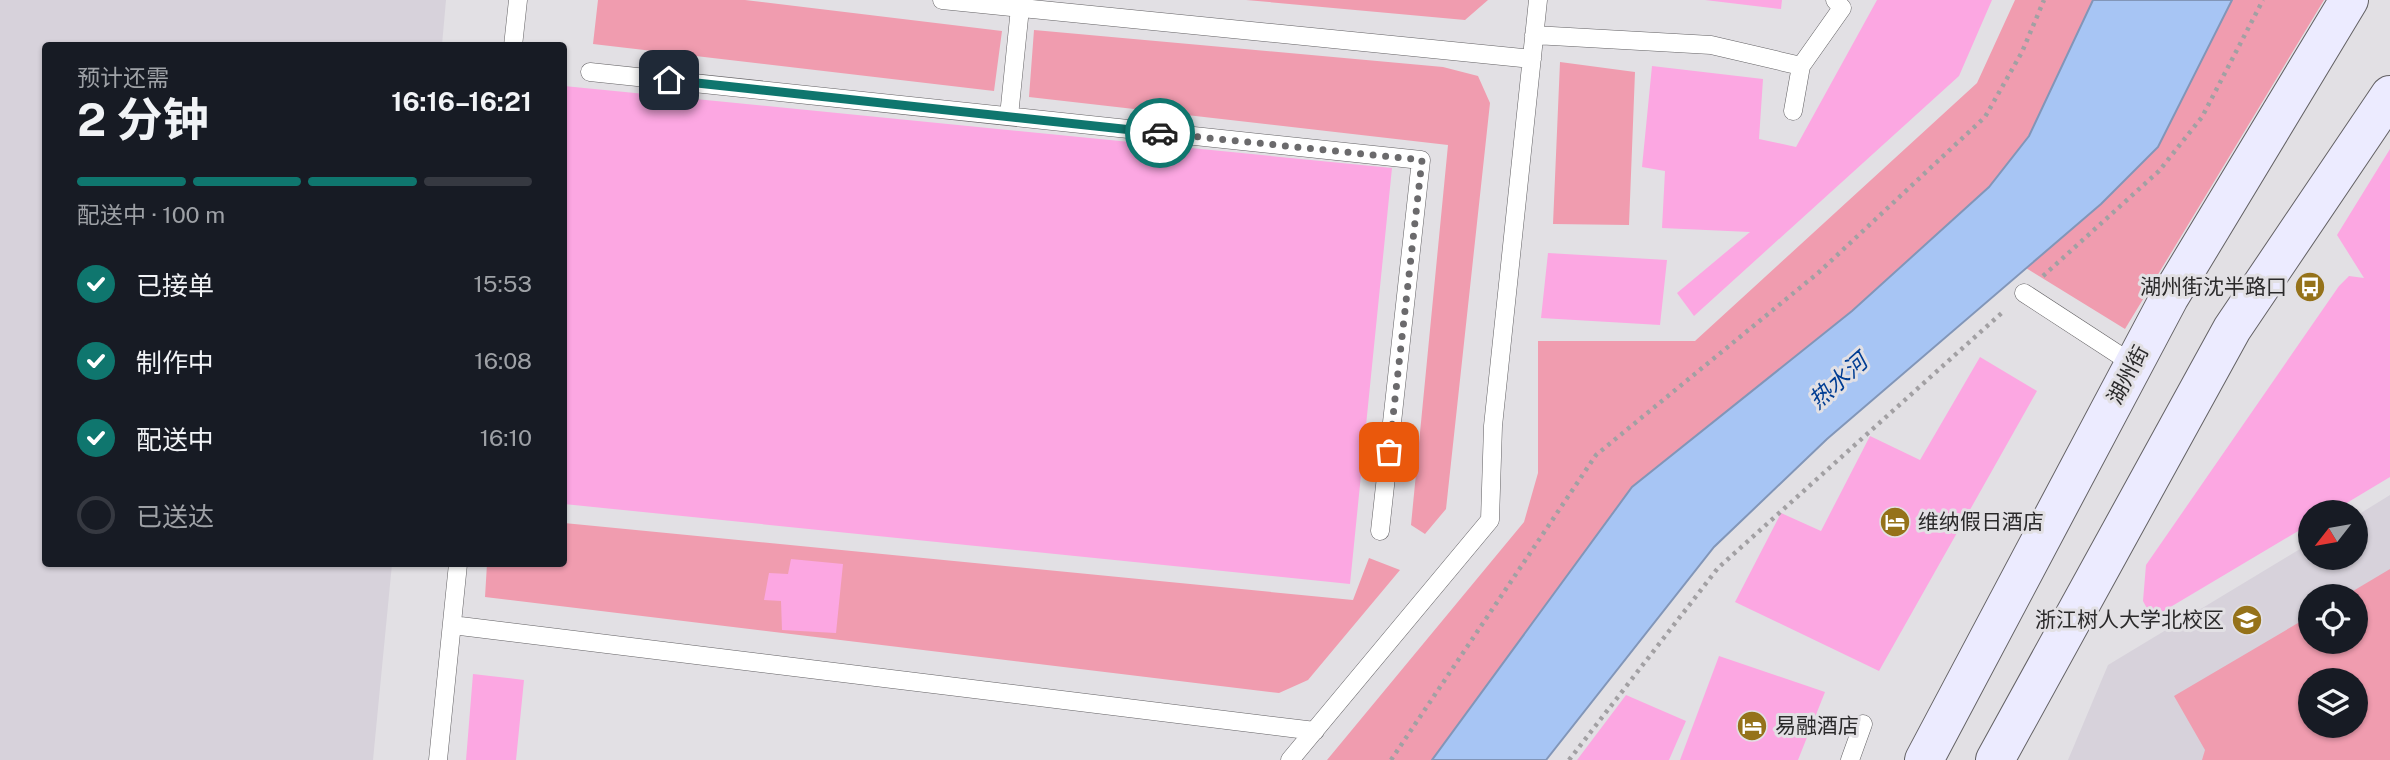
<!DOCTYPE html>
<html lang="zh">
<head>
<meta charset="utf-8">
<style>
  :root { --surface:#171b24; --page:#242831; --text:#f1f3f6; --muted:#9ea1a6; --line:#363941; --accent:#0f766e }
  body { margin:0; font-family:"Public Sans","Noto Sans SC",sans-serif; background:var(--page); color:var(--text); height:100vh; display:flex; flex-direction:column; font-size:26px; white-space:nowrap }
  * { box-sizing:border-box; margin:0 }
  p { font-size:23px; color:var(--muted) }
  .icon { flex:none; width:38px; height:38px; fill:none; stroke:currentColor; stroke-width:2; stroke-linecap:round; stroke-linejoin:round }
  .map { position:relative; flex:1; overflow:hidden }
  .side { position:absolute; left:42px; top:42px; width:525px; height:525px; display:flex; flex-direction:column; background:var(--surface); border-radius:7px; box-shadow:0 2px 5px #0004 }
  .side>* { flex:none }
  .needle { width:46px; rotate:239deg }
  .fabs { position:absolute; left:2298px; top:500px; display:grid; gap:14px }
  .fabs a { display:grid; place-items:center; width:70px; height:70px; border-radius:50%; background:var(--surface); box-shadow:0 2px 5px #0004; font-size:35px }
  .pin { position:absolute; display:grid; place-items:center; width:60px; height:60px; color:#fff; margin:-30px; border-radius:14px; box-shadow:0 4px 10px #0006 }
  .courier { position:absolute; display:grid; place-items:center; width:70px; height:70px; margin:-35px; border:5px solid #0f766e; border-radius:50%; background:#fff; color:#222; box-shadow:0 2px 9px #0007 }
  .headline em { font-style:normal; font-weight:700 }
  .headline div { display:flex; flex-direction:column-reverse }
  .headline { display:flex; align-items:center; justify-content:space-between; height:119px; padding:0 35px }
  h1 { font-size:46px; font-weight:700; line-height:52px }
  .bar { display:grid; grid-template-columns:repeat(4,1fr); gap:10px 7px; align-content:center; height:84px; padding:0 35px }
  .bar i { height:9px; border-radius:5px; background:var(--line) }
  .bar .selected { background:var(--accent) }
  .bar p { grid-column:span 4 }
  ol { padding:0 35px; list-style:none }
  li { display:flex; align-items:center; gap:21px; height:77px }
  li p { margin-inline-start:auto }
  li .icon { padding:7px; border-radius:50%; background:var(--accent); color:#fff; stroke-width:4 }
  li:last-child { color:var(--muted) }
  li i { width:38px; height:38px; border:4px solid var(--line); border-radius:50% }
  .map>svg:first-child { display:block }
  .built { fill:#d7d2db; fill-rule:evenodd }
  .green { fill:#f09caf; fill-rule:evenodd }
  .water { fill:#a7c5f4; stroke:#8296b8; stroke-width:2 }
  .building { fill:#fca7e2 }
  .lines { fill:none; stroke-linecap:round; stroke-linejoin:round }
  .lane-casing { stroke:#636164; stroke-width:19 }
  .secondary-casing { stroke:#636164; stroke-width:40 }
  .path { stroke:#a2a0a3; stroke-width:4.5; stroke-dasharray:3.5 5; stroke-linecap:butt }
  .lane { stroke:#fff; stroke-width:18 }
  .secondary { stroke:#ecebff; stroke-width:38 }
  .done { stroke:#6b6a6c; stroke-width:7; stroke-dasharray:0 12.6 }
  .route { stroke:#0f766e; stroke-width:9 }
  .labels { text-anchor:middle; stroke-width:6; stroke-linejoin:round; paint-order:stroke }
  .poi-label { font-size:21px; fill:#2b2a2b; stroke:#e2e0e4; text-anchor:end }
  .street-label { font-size:21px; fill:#2b2a2b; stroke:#e2e0e4 }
  .water-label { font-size:23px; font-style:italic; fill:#003d93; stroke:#e2e0e4 }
</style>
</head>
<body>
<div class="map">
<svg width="2390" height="760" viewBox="0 0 2390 760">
  <rect width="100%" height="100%" fill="#e2e0e4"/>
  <!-- built -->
  <path class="built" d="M0,0H446L442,45L46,46V564H392L373,760H0Z
    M2390,495V760H2068L2108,665L2310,543V558H2356V516ZM2310,597H2356V642H2310ZM2310,681H2356V726H2310Z"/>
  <!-- green -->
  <path class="green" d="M598,0H745L1002,31L994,91L593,44Z
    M1246,0H1488L1465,20Z
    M2015,0H2093L2029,136L1989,187L1852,311L1632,487L1432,760H1327L1524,522L1538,473V341H1695L1977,83Z
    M2232,0H2324L2125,329L2026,268L2101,204L2158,147Z
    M1034,30L1443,67L1478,76L1490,103L1446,509L1425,534L1411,525L1448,145L1029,97Z
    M1560,62L1635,72L1629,225L1553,224Z
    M564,523L1353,600L1369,558L1400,570L1308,680L1279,693L485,597L487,564H564Z
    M2390,569V760H2202L2205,750L2174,696L2310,616V642H2356V597H2343ZM2310,681H2356V726H2310Z"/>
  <!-- water -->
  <path class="water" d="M2093,0H2232L2158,147L2101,204L1827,439L1714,547L1546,760H1432L1632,487L1852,311L1989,187L2029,136Z"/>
  <!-- building -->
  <path class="building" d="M1705,0H1782L1781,9Z
    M1877,0H1992L1959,76L1694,316L1677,293L1750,232L1662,228L1665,171L1642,167L1652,66L1763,79L1759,139L1796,147Z
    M564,86L1392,168L1350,584L564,504Z
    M2390,149V477L2330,513H2310V524L2152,618L2143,601L2146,565L2339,286L2349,276L2364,278L2337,235Z
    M1548,253L1667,260L1660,325L1541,318Z
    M1980,357L2037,391L1879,671L1735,602L1781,513L1821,531L1870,436L1920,460Z
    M791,559L843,564L836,633L782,630L781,601L764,600L769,573L788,574Z
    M1719,656L1825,692L1798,760H1680Z
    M473,674L524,680L516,760H466Z
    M1626,695L1686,721L1669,760H1577Z"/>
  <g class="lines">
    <!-- lane casing -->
    <g class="lane-casing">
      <path id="lane" d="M942,0L1532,59
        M1534,35L1711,45L1801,66
        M513,46L518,0
        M590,72L1421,160L1380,531
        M1793,111L1801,66L1842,8L1835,0
        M1009,116L1020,8
        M2024,293L2133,364
        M452,625L1315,731
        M438,760L458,564
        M1290,760L1490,520L1493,426L1538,0
        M1850,760L1863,724"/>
    </g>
    <!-- secondary casing -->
    <g class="secondary-casing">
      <path id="secondary" d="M1924,760L2169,298L2349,0
        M1995,760L2232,329L2390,95"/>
    </g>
    <!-- path -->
    <path class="path" d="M2043,276L2159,171L2202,117L2263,0
      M1391,760L1596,455L1818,273L1985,117L2022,52L2044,0
      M1569,760L1718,568L2005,310"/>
    <!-- lane -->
    <use href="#lane" class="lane"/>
    <!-- secondary -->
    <use href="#secondary" class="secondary"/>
  </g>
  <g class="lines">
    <!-- done -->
    <path class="done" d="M1160,133L1422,160L1389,452"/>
    <!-- route -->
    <path class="route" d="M669,80L1160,133"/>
  </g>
  <!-- icons -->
  <defs>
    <g id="bus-disc" transform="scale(1.575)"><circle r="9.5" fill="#95721a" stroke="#e2e0e4"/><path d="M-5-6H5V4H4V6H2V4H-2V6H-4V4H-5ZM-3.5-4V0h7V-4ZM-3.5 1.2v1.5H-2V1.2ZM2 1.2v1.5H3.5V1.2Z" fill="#fff"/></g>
    <g id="hotel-disc" transform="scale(1.575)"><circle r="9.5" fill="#95721a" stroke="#e2e0e4"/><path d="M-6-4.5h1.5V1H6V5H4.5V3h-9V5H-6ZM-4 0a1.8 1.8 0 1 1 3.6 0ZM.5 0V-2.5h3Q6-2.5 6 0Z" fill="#fff"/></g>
    <g id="university-disc" transform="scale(1.575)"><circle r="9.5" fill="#95721a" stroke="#e2e0e4"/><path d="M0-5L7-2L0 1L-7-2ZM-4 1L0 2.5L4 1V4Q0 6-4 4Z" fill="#fff"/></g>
  </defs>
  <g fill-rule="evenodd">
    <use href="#bus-disc" x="2310" y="287"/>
    <use href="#hotel-disc" x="1895" y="522"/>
    <use href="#university-disc" x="2247" y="620"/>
    <use href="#hotel-disc" x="1752" y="726"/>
  </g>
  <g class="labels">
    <!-- poi labels -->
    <g class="poi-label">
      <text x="2287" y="294">湖州街沈半路口</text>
      <text x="1918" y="529" text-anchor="start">维纳假日酒店</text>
      <text x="2224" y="627">浙江树人大学北校区</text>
      <text x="1775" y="733" text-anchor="start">易融酒店</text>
    </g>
    <!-- street labels -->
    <g class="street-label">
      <text transform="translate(2128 375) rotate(-62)" y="7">湖州街</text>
    </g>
    <!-- water labels -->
    <g class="water-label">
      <text transform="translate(1838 381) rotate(-42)" y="8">热水河</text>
    </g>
  </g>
</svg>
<div class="fabs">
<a><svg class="needle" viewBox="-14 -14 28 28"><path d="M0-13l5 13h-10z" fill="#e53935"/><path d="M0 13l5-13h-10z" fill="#9ea1a6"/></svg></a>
<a><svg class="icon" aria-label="locate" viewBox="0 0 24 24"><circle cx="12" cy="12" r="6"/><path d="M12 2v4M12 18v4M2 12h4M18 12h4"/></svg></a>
<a><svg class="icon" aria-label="layers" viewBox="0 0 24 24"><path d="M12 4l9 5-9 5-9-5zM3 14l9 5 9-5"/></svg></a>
</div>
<div class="pin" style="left:1389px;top:452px;background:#ea580c"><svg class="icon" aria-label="bag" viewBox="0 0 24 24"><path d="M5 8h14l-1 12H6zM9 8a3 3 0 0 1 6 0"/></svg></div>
<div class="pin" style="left:669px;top:80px;background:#1f2937"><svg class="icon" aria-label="home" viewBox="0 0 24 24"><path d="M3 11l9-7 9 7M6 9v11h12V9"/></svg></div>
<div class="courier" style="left:1160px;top:133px"><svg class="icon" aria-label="car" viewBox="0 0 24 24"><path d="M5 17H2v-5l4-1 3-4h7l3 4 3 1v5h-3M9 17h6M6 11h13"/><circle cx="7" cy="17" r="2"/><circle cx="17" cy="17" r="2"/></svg></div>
<section class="side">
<div class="headline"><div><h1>2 分钟</h1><p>预计还需</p></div><em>16:16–16:21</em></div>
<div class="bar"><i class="selected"></i><i class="selected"></i><i class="selected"></i><i></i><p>配送中 · 100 m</p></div>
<ol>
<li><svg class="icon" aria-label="check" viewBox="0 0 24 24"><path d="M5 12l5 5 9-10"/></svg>已接单<p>15:53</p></li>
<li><svg class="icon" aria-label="check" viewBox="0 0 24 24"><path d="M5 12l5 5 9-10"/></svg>制作中<p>16:08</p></li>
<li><svg class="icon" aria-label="check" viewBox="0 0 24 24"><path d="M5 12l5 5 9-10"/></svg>配送中<p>16:10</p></li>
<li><i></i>已送达</li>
</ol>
</section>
</div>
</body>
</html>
